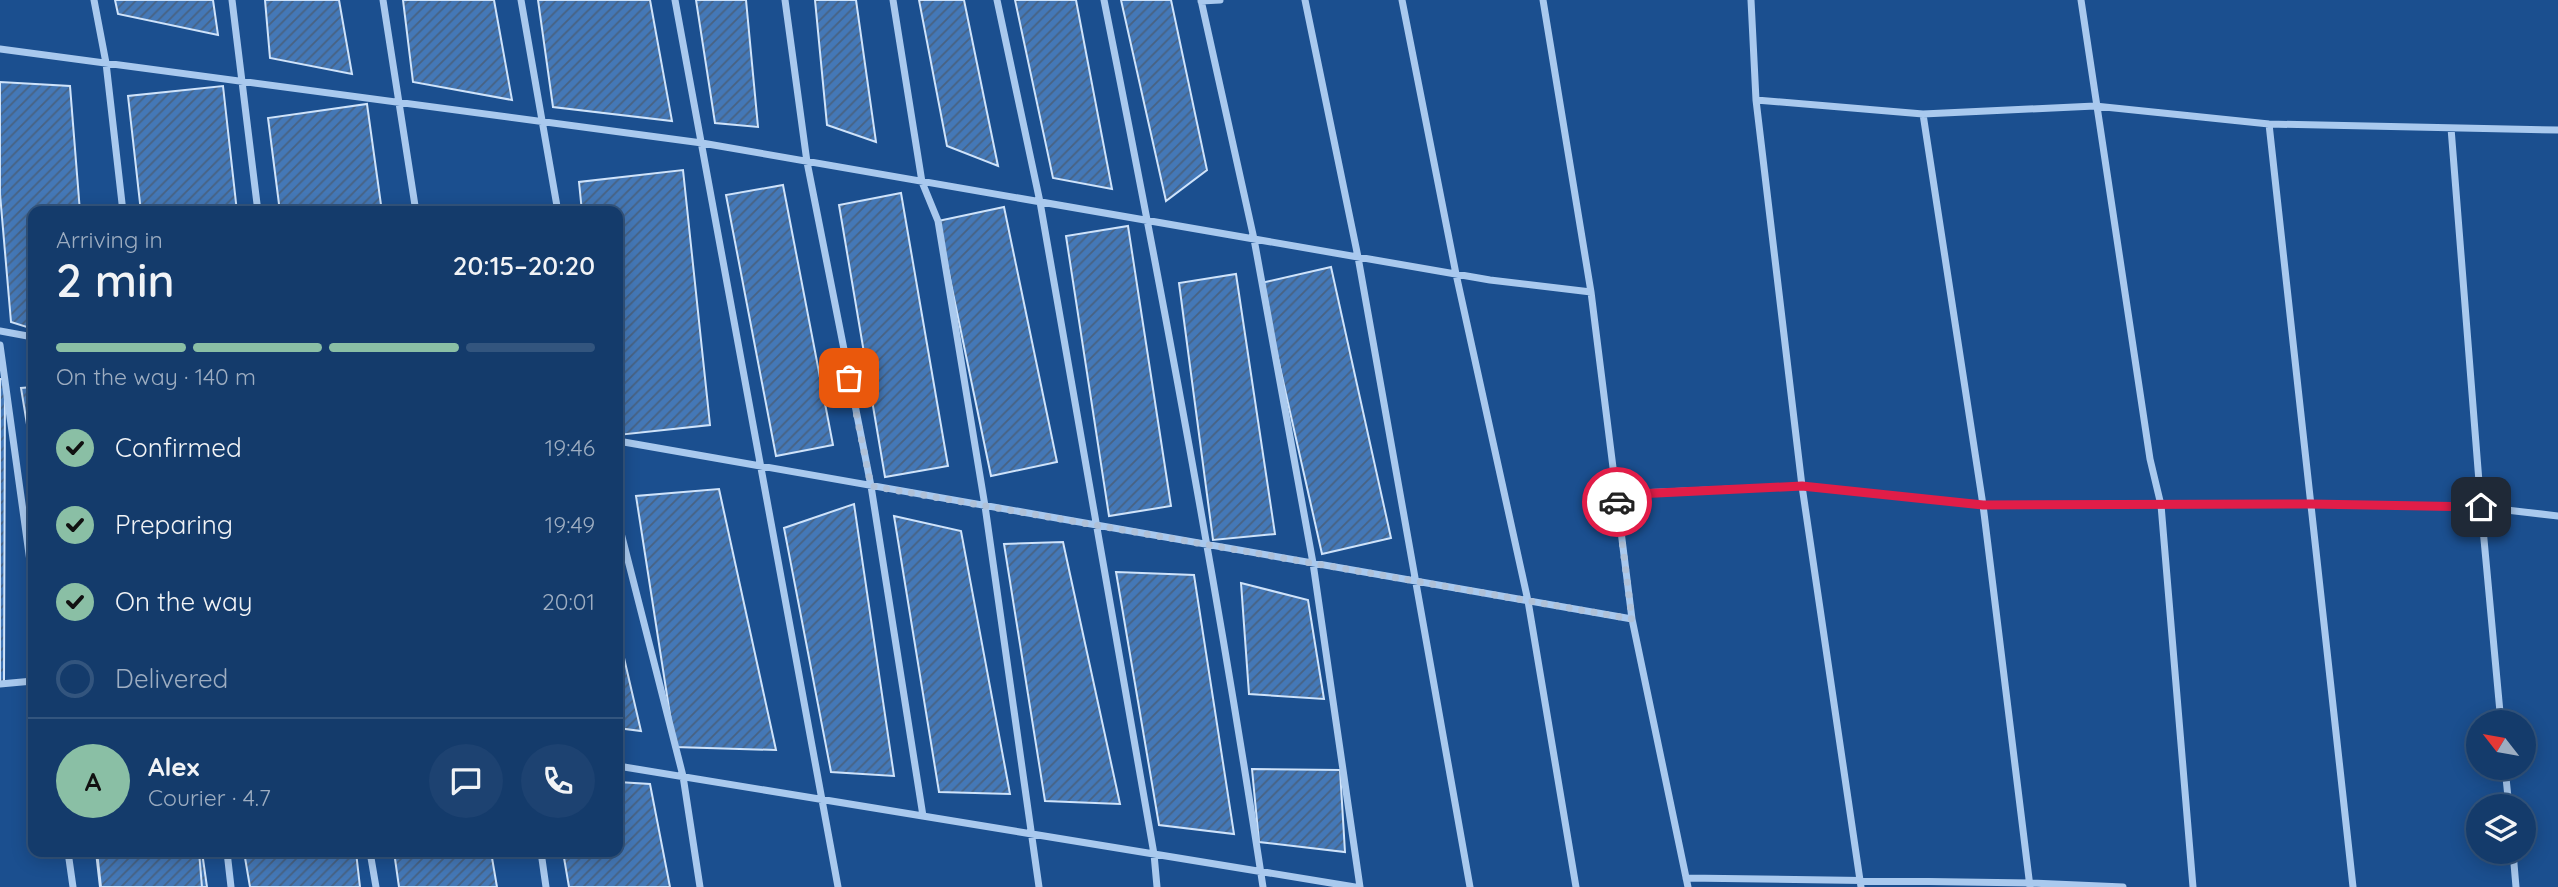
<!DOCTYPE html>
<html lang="en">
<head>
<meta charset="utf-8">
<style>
  :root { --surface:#143b6b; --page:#1d4271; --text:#f1f3f6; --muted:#9dadc1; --line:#33557e; --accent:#8abfa5 }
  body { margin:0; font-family:Quicksand,sans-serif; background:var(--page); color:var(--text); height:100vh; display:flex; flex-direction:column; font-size:26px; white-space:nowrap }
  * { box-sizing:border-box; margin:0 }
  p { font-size:23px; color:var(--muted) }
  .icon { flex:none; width:38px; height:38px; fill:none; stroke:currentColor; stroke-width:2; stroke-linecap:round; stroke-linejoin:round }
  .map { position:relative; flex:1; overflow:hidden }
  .sheet { position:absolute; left:28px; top:206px; width:595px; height:651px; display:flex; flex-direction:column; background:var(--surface); border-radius:14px; box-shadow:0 4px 18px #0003,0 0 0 2px var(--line) }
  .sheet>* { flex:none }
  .needle { width:46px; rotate:301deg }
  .buttons { position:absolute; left:2466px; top:710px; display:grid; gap:14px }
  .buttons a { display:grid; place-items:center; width:70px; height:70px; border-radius:50%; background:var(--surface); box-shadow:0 4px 18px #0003,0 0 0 2px var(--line); font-size:35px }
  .pin { position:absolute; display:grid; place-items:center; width:60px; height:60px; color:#fff; margin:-30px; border-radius:14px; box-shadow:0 4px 10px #0006 }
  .courier { position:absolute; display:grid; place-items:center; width:70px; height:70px; margin:-35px; border:5px solid #e11d48; border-radius:50%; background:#fff; color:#222; box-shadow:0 2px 9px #0007 }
  .summary em { font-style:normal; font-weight:600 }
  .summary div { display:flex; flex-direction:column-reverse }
  .summary { display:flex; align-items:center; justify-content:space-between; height:119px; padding:0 28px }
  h1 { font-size:46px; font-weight:600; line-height:52px }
  .bar { display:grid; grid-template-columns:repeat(4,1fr); gap:10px 7px; align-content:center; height:84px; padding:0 28px }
  .bar i { height:9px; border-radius:5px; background:var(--line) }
  .bar .current { background:var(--accent) }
  .bar p { grid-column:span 4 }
  .line { display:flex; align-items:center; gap:18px; padding:0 28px; border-top:2px solid var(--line) }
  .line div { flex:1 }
  .round { display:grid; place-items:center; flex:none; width:74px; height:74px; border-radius:37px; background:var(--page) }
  ol { padding:0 28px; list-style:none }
  li { display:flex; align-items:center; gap:21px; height:77px }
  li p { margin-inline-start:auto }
  li .icon { padding:7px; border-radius:50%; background:var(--accent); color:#111; stroke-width:4 }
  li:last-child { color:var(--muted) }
  li i { width:38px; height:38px; border:4px solid var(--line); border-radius:50% }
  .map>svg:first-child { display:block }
  .building { fill:url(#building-hatch); stroke:#cfe3fa; stroke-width:2 }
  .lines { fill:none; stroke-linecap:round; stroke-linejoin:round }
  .street { stroke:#a9c9ee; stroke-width:7 }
  .done { stroke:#afc1d8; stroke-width:7; stroke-dasharray:0 12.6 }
  .route { stroke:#e11d48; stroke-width:9 }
</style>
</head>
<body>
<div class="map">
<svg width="2558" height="887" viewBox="0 0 2558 887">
  <defs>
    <pattern id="building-hatch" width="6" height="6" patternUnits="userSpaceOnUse" patternTransform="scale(1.75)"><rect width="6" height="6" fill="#4478b7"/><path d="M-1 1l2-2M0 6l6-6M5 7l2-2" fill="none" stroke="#486282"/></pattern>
  </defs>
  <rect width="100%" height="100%" fill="#1b4f8f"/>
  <!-- building -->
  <path class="building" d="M115,0H213L218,35L118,14Z
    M265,0H339L352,74L270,58Z
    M403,0H494L512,100L413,82Z
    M538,0H650L672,121L553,107Z
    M696,0H746L758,127L715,123Z
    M815,0H856L876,142L827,125Z
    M919,0H964L998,166L947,146Z
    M1015,0H1076L1112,189L1053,178Z
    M1121,0H1171L1207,170L1166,201Z
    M0,82L70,86L80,212H33V329L11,322L0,194Z
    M223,86L237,212H141L128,96Z
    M367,104L382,212H280L268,118Z
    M683,170L710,425L618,435V212H582L579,182Z
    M783,185L833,445L776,456L726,195Z
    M901,193L948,466L885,477L839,205Z
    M1004,207L1057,462L991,476L938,221Z
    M1128,226L1171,506L1109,516L1066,236Z
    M1331,267L1391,538L1322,554L1261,283Z
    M1236,274L1275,534L1213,540L1179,283Z
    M0,379H5L4,684L0,683Z
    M33,387V461L21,388Z
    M719,489L776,750L675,747L636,496Z
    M854,504L894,776L831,772L784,528Z
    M894,516L961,531L1010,794L939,792Z
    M1063,542L1120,804L1045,801L1004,544Z
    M1116,572L1194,575L1234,834L1159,825Z
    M1241,583L1308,600L1324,699L1249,694Z
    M618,632L641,731L618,728Z
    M1252,769L1340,770L1345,852L1259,842Z
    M618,782L650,784L670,887H569L563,852H618Z
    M96,852H199L202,887H100Z
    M97,852H202L207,887H101Z
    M244,852H356L360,887H250Z
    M394,852H491L497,887H399Z"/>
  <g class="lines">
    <!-- street -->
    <path class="street" d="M94,0L106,63L123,212
      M232,0L258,212
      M383,0L416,212
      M521,0L558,212
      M675,0L838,887
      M785,0L807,162L871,486L923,816
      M893,0L922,182L938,221L985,506L1039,887
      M997,0L1040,202L1154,854L1157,887
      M1104,0C1163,295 1218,590 1263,887
      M1201,0L1254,239L1313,563L1360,887
      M1305,0L1358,257L1470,887
      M1402,0L1456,274L1528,601L1576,887
      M1543,0L1591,292L1632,619L1688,887
      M1751,0L1756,100L1802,486L1861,887
      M2081,0L2150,459L2161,505L2193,887
      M1201,1L1220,0
      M0,49L702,143L1490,280L1591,292
      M1756,100L1923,114L2095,106L2269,124L2558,130
      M1923,114L1983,505L2030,887
      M2269,124L2353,887
      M2451,128L2481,507L2501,723
      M0,331L33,337
      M0,345L33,583
      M618,441L1632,619
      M1616,494L1802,486L1983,505L2311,504L2481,507L2558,516
      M618,521L683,776L700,887
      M0,684L33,681
      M618,766L1355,887
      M2505,768L2509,807
      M68,852L73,887
      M227,852L231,887
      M370,852L376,887
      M541,852L546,887
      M2513,852L2516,887
      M1686,878L2030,883L2123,887"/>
  </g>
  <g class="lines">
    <!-- done -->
    <path class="done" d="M849,378L871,486L1632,619L1617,502"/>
    <!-- route -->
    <path class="route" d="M1617,502L1616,495L1802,486L1983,505L2311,504L2481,507"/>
  </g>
</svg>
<div class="buttons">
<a><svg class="needle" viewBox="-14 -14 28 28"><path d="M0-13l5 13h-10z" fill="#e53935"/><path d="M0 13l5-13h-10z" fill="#9dadc1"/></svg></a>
<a><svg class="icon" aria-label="layers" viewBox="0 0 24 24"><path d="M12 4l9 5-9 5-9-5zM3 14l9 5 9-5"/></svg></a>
</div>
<div class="pin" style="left:849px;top:378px;background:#ea580c"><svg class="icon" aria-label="bag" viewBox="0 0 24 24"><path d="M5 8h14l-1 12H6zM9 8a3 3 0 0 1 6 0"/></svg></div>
<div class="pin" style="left:2481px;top:507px;background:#1f2937"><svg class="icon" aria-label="home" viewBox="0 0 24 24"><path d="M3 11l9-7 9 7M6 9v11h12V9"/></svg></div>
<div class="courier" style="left:1617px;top:502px"><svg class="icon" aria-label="car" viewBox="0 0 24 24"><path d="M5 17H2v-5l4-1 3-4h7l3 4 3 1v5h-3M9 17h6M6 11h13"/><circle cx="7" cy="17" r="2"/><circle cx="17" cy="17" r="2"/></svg></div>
<section class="sheet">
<div class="summary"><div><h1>2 min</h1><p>Arriving in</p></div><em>20:15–20:20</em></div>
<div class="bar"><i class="current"></i><i class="current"></i><i class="current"></i><i></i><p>On the way · 140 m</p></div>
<ol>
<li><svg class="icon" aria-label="check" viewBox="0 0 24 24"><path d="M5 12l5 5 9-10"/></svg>Confirmed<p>19:46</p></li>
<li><svg class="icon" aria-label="check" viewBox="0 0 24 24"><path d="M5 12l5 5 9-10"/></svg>Preparing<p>19:49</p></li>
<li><svg class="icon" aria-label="check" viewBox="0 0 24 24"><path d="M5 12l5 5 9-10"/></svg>On the way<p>20:01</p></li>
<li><i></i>Delivered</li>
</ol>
<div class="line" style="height:126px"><b class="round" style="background:var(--accent);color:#111">A</b><div><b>Alex</b><p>Courier · 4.7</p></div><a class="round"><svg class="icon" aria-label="chat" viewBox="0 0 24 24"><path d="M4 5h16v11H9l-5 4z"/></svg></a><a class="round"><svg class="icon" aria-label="phone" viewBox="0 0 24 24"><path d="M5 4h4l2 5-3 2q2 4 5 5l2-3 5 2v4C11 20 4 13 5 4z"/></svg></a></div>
</section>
</div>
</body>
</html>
